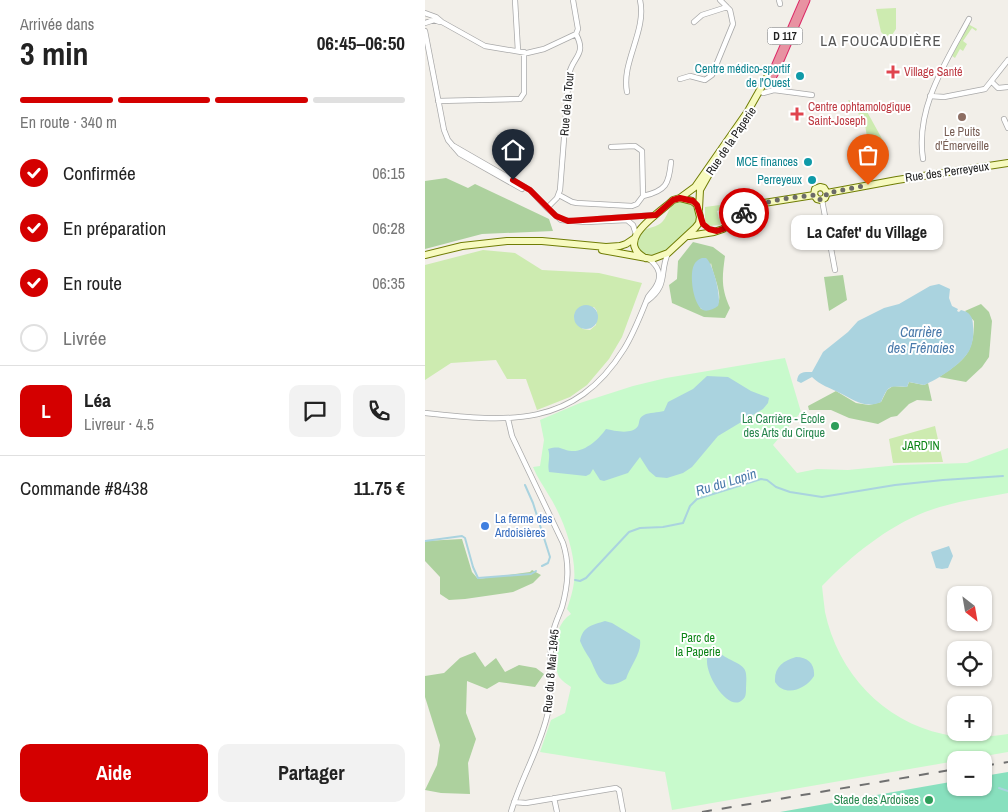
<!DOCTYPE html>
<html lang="fr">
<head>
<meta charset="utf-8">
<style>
  :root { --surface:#fff; --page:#f2f2f2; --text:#222; --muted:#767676; --line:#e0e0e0; --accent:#d40000 }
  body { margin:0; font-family:"Archivo Narrow",sans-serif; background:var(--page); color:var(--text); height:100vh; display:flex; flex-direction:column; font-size:19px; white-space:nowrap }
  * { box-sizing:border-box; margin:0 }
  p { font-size:16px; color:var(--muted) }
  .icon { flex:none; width:28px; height:28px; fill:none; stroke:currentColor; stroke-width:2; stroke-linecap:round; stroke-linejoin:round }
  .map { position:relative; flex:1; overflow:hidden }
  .drawer { display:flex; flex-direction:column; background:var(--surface); width:425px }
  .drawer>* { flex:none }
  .needle { width:32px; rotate:149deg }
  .controls { position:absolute; left:522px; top:586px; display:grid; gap:10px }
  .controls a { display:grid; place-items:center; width:45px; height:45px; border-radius:10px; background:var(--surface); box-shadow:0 1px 4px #0004; font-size:25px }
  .pin { position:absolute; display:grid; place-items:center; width:42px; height:42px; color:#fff; margin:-51px -21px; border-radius:50% 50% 50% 0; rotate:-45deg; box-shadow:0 0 5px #0007 }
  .pin .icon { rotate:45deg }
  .courier { position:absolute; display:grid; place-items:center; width:50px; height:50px; margin:-25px; border:4px solid #d40000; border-radius:50%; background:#fff; color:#222; box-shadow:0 1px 6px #0007 }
  .bubble { position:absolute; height:35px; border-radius:10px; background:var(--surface); box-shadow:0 1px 4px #0004; font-size:16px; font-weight:700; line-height:35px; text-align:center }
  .headline em { font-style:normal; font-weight:700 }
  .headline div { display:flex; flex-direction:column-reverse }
  .headline { display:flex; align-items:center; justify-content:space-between; height:85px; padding:0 20px }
  h1 { font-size:32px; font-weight:700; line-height:38px }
  .bar { display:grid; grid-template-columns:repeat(4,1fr); gap:8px 5px; align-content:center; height:60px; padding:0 20px }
  .bar i { height:6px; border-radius:4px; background:var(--line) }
  .bar .selected { background:var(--accent) }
  .bar p { grid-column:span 4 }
  .line { display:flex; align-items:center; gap:12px; padding:0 20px; border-top:1px solid var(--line) }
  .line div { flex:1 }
  .round { display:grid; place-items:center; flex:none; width:52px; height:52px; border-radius:10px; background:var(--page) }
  ol { padding:0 20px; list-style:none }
  li { display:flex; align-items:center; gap:15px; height:55px }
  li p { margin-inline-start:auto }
  li .icon { padding:5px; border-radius:50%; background:var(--accent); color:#fff; stroke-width:4 }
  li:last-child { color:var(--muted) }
  li i { width:28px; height:28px; border:2px solid var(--line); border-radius:50% }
  .primary-button { display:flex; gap:10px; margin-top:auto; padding:10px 20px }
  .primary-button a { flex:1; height:58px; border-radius:10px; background:var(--accent); color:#fff; font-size:20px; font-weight:700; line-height:58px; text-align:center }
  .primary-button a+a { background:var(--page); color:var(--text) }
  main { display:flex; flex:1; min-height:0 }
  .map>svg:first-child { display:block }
  .grass { fill:#cdebb0; fill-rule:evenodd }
  .forest { fill:#add19e; fill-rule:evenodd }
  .park { fill:#c8facc }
  .pitch { fill:#88e0be }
  .water { fill:#aad3df }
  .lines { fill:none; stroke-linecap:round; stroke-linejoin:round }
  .stream { stroke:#aad3df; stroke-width:2 }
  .street-casing { stroke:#a9a9a9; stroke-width:6 }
  .secondary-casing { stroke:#707d05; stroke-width:8 }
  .highway-casing { stroke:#dc2a67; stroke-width:11 }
  .street { stroke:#fff; stroke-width:4.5 }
  .secondary { stroke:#f7fabf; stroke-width:6 }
  .highway { stroke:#e892a2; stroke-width:9 }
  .rail { stroke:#707070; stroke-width:2; stroke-dasharray:10 10; stroke-linecap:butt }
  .done { stroke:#6b6a68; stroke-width:5; stroke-dasharray:0 9 }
  .route { stroke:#d40000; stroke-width:6 }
  .health-dot { fill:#e0444e; stroke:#fff; stroke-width:2 }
  .culture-dot { fill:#0f9aa8; stroke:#fff; stroke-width:2 }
  .education-dot { fill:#8d6e63; stroke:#fff; stroke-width:2 }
  .leisure-dot { fill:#2e9e5b; stroke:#fff; stroke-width:2 }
  .shop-dot { fill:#3f7fe0; stroke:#fff; stroke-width:2 }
  .labels { text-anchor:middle; stroke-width:4; stroke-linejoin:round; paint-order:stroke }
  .shield { fill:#fff; stroke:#646464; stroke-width:1 }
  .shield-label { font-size:11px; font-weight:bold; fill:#222 }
  .culture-label { font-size:12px; fill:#0d838f; stroke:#fff; text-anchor:end }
  .health-label { font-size:12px; fill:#be3a42; stroke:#fff; text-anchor:start }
  .street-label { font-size:12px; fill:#222; stroke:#fff }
  .education-label { font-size:12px; fill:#785e54; stroke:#fff }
  .leisure-label { font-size:12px; fill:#27864d; stroke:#fff; text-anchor:end }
  .park-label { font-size:12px; fill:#0c8416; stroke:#fff }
  .shop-label { font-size:12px; fill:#366cbe; stroke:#fff; text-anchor:start }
  .water-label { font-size:14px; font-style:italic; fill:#4a7aab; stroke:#fff }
  .quarter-label { font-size:15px; letter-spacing:1px; fill:#555; stroke:#fff }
</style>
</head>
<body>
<main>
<section class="drawer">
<div class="headline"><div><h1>3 min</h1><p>Arrivée dans</p></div><em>06:45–06:50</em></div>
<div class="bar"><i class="selected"></i><i class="selected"></i><i class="selected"></i><i></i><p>En route · 340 m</p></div>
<ol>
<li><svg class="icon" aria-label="check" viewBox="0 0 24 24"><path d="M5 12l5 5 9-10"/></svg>Confirmée<p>06:15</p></li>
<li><svg class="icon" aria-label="check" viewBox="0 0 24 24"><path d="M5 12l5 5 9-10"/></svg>En préparation<p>06:28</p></li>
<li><svg class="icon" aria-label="check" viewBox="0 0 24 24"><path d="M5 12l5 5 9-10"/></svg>En route<p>06:35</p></li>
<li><i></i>Livrée</li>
</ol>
<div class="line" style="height:90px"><b class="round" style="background:var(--accent);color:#fff">L</b><div><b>Léa</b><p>Livreur · 4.5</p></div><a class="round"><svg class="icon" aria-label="chat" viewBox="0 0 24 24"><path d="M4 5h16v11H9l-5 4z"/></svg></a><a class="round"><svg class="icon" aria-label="phone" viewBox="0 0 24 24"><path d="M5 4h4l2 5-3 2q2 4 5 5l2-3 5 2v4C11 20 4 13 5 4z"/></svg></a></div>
<div class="line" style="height:65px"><div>Commande #8438</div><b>11.75 €</b></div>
<div class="primary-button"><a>Aide</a><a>Partager</a></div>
</section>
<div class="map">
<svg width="583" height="812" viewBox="0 0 583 812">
  <rect width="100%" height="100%" fill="#f2efe9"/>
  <!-- grass -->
  <path class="grass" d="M471,8V29L467,35L460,36L456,32L451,9Z
    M543,24L552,29L551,31L547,28L538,41L542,44L538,51L535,49L530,58L527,56Z
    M423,100L435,103L440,108L461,146L463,158L449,160V165L446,166L445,161H442L440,151L444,150L439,118L435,119L432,108L415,110V103L425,104Z
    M255,201C266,203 278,212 269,224C265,230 258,235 252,240C248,244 243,249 238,252C226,259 208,252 214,237C218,226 229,229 236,223C244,216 243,204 255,201Z
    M295,205V210L292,211L294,219L298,218C299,214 302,209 307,209L309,213L295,225L284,226L280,221V207Z
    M58,250L90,253L117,270L174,273L217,283L197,337L184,359L162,385L145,397L112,410L101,379H82L71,360L26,363L0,380V265ZM169,307L172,311L171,325L165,330L158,329L151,322L149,317Z
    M510,426L518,462L468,463L464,439Z"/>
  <!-- forest -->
  <path class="forest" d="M21,178L43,188L50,184L124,219L128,231L57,234L0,249V181Z
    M268,242L288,247L300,256C297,278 296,288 305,308L300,318L279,317L247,303L244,285L252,279L253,261ZM286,263C289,281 308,312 276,309L271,298Z
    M418,275L422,300L404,311L399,277Z
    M556,304L564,312L567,321L564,357L557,367L541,382L514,377C540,360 549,353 549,321L540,311Z
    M484,382L499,385L503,383L507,401L492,400L484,404L472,416L466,417L453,424L424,418L406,410H384L383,406L411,391L431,403L444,405L456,402L462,390L468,386L482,387Z
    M37,539L47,572L53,579L105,572L107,570L116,575L108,583L88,592L40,599L24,600L15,594V577L0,561V541Z
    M50,652L60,667L71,658L80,672L94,665L111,668L119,674L110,687L74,682L62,689L42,681L41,713L51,739L43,763L45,794L16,793L0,790L12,765L15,745L0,697V676L19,673L35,658Z"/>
  <!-- park -->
  <path class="park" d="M360,358L376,412L348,445L372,473L392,469L423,470L474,465L542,463L583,448V493C556,498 526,502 500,512C462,527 426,556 397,586C398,595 399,604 400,612C413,673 458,721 518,734C539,739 562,737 583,734V752L247,810L240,772L115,752L126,720L140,713L146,687C142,684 137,681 134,677C126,659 128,625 146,614L142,609C145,600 148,591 149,582C152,555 138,517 123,494C118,485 112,477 108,467L115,466L119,440L115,420L155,403L208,386L241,378Z"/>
  <!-- pitch -->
  <path class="pitch" d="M583,772V812H355L531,781V788H559V776Z"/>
  <!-- water -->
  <path class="water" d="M277,258H281C288,263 297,298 293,306C289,309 282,312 278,310C268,305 264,274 269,265C270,262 274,259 277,258Z
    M514,284L525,289L524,298L527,306L533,309L532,311L534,312L536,310C545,312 548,317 548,326C549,334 548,342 545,349C539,363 512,380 499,385L484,382L482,387C463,386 464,385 456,402C440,409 429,400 415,393C405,388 395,385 387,377L376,383L372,381C373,371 379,372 387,372L398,352L423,332L433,321L459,308L474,304L505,286Z
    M149 317a12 12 0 1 1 24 0a12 12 0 1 1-24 0Z
    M282,376L303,377L326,391L342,397L344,398L343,403L338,409L293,436L267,467L258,473L242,478L231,477L224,471L215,457L203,473L179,481L175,480L168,469L165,474L161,476L124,472C122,464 126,456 123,449C137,445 135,450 147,451C160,452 174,439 181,429C190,431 207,435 213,426C215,422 213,418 219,415C224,412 233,413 239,411L243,402L268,389Z
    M524,546L528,556L523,568L517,569L511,568L506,552Z
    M180,621L187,623L215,640C217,653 205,666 201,679C177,693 174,678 165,659C161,653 158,648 155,641C158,626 167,625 180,621Z
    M287,651C295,652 298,656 304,659C322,668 322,668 321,688C321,694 321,698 316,701C300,712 270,659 287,651Z
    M371,657C383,657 390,664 389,676C381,689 360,698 350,682C349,667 358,661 371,657Z"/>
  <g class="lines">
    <!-- stream -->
    <path class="stream" d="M100,485L108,503L125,557L123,563L117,566
      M0,541L37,536L40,538L48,567L53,578L106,574L111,571
      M150,580L155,581L161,578L204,532L215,528L238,527L258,523L265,506L272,499L336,479L342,480L351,487L365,492L397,497L470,485L518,480L578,476
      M574,788L583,791"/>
    <!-- street casing -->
    <g class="street-casing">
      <path id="street" d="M90,0L93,51
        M354,0L355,4
        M0,13L11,17L17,22L60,46L102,53L119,49L151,34
        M269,22L277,15L302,7
        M0,23L9,20L15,22
        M0,31L19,130L23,140L35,154L97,189
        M348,74C348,81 351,86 357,89
        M255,79L265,76L280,80L287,75L308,24L305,10L295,0
        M567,82L573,88L583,87
        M202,92C196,62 222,31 215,0
        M338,93L349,90L387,95
        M505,96L519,97L560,89L583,60
        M13,101L95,99L99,93V52
        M579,119L583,128
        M27,145L105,190L122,208L136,220L161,222L202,220L208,225L211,234
        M498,159C490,108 521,62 544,19
        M134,195L147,202L152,203L207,206L212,204L218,196L217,151L210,146L186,147
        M218,196C241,191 244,184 246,162
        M397,200L410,270
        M122,208L132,198L135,190L144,74C148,56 162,55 151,34L153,29L148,0
        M172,219L229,215
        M222,301C244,285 234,273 243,253
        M0,413C83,422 149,429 199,349C209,333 216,314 223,297C225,294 228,291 230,288C238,276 234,267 224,259
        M83,419L87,436L138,543C145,565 143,585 137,607C134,615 130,623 128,632C122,659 129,685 123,712C116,746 96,778 86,812
        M129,798L132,812
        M89,802L101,803L191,788L194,790L198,812"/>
    </g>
    <!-- secondary casing -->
    <g class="secondary-casing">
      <path id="secondary" d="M402,193L472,180L583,163
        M389,195L390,189L395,187L399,188L402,193
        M389,195L392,199L396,200L400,198L402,193
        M274,209L275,190L284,174
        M264,236L289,232L298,229L325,209L339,203L389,195
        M177,250L227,259L243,253L270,228L274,223L275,217L272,205L267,201L255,198
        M0,255L37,246L82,241H117L181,247L195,246L201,244L210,238
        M220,258C188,240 235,213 248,200L255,198L270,187L323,111L345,72"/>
    </g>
    <!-- highway casing -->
    <g class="highway-casing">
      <path id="highway" d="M348,74L380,0"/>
    </g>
    <!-- street -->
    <use href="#street" class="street"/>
    <!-- secondary -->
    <use href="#secondary" class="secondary"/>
    <!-- highway -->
    <use href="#highway" class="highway"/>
    <!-- rail -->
    <path class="rail" d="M559,766L583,762
      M277,812L531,769"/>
  </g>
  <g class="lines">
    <!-- done -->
    <path class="done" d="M319,213C339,199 365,198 389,195L391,198L396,200L400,198L402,193L443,185"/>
    <!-- route -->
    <path class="route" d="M88,180L105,190L131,216L143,221L231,215L248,200L255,198L268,201L272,205L278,224L284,229L292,231L298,229L319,213"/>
  </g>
  <!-- markers -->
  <g class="health-dot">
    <path d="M465.5 64.5h5v5h5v5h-5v5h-5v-5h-5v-5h5z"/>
    <path d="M369.5 106.5h5v5h5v5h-5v5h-5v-5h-5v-5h5z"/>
  </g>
  <g class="culture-dot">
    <circle cx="375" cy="76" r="5"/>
    <circle cx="383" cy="162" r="5"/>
    <circle cx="387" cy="180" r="5"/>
  </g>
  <circle class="education-dot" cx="537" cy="117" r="5"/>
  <g class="leisure-dot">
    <circle cx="410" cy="426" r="5"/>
    <circle cx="504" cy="800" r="5"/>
  </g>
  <circle class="shop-dot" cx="60" cy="526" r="5"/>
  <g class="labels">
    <!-- shield labels -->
    <rect class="shield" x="342.5" y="27.5" width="35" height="17" rx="4"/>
    <g class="shield-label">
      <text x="360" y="40">D 117</text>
    </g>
    <!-- culture labels -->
    <g class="culture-label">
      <text x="365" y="73">Centre médico-sportif<tspan x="365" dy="14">de l'Ouest</tspan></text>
      <text x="373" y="166">MCE finances</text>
      <text x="377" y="184">Perreyeux</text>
    </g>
    <!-- health labels -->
    <g class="health-label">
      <text x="479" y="76">Village Santé</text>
      <text x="383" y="111">Centre ophtamologique<tspan x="383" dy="14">Saint-Joseph</tspan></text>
    </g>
    <!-- street labels -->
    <g class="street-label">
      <text transform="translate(142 104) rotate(-85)" y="4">Rue de la Tour</text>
      <text transform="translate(306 141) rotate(-56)" y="4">Rue de la Paperie</text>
      <text transform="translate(522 172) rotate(-8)" y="4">Rue des Perreyeux</text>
      <text transform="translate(126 671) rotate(-85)" y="4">Rue du 8 Mai 1945</text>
    </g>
    <!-- education labels -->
    <g class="education-label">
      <text x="537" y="136">Le Puits<tspan x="537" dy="14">d'Émerveille</tspan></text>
    </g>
    <!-- leisure labels -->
    <g class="leisure-label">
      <text x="400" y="423">La Carrière - École<tspan x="400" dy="14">des Arts du Cirque</tspan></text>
      <text x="494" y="804">Stade des Ardoises</text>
    </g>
    <!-- park labels -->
    <g class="park-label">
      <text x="496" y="450">JARD'IN</text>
      <text x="273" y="642">Parc de<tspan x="273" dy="14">la Paperie</tspan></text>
    </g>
    <!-- shop labels -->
    <g class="shop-label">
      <text x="70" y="523">La ferme des<tspan x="70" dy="14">Ardoisières</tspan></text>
    </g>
    <!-- water labels -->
    <g class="water-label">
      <text x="496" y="337">Carrière<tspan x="496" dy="16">des Frênaies</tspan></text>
      <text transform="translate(301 482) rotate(-17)" y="5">Ru du Lapin</text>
    </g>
    <!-- quarter labels -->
    <g class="quarter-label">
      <text x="456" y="46">LA FOUCAUDIÈRE</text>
    </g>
  </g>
</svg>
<div class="controls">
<a><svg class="needle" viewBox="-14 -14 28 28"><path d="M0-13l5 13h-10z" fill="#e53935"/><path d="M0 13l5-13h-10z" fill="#767676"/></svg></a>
<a><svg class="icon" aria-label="locate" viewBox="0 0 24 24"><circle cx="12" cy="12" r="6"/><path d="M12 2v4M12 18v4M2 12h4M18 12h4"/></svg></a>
<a>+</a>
<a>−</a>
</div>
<div class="pin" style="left:443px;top:185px;background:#ea580c"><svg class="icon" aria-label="bag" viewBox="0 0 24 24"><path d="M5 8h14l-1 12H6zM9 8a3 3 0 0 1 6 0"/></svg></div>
<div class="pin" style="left:88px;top:180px;background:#1f2937"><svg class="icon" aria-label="home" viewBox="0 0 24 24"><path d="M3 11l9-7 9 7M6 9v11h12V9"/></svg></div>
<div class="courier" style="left:319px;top:213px"><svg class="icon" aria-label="bike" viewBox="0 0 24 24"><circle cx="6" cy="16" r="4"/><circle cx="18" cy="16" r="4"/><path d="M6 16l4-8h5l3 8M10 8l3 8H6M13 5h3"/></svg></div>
<div class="bubble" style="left:366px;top:215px;width:152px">La Cafet' du Village</div>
</div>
</main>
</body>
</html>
